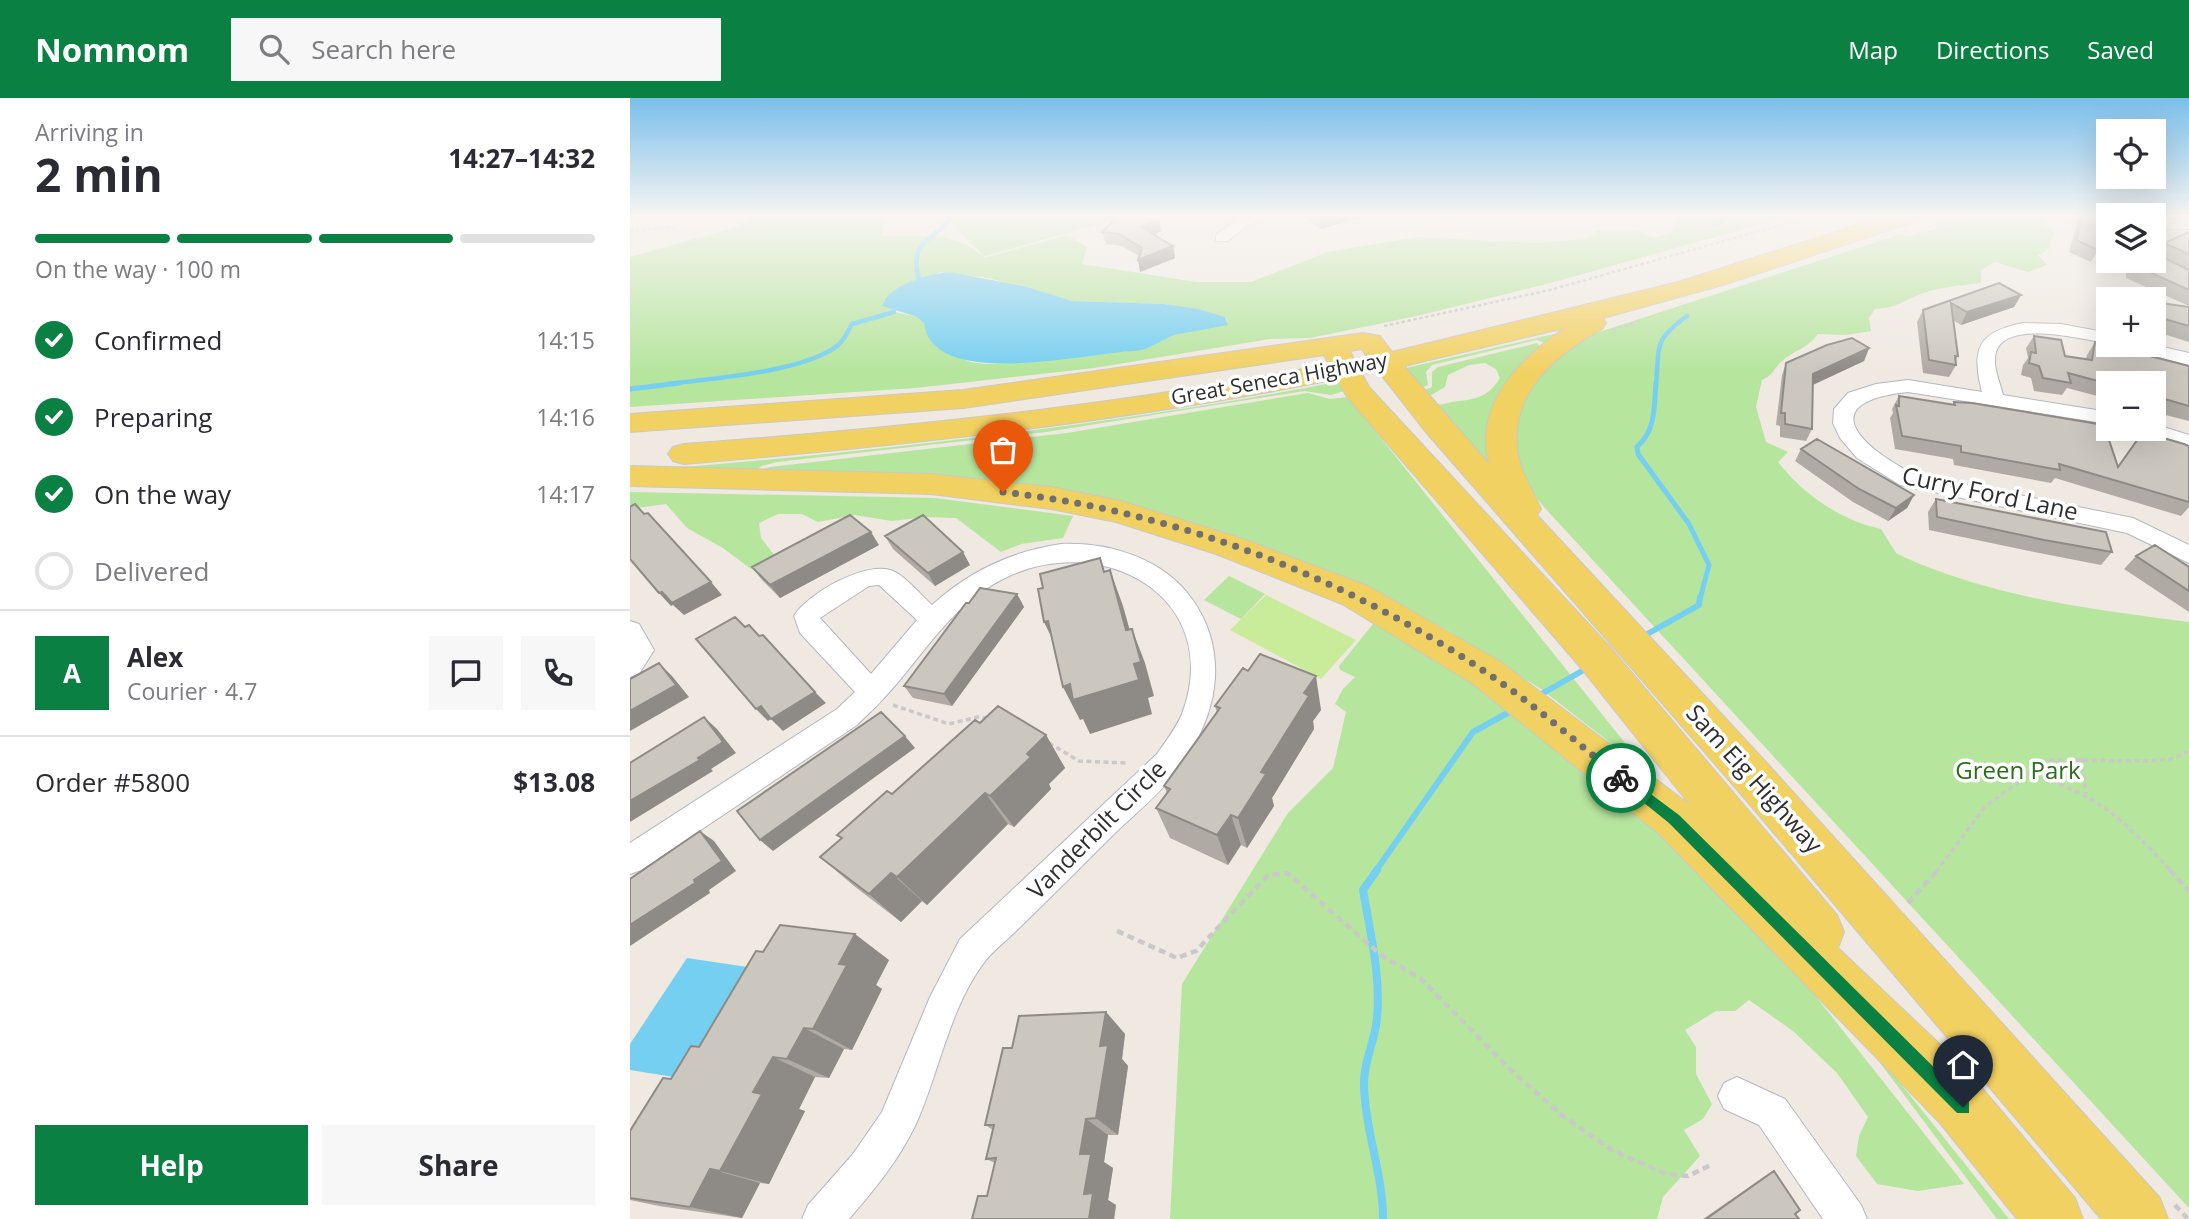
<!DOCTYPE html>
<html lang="en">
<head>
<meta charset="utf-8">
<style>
  :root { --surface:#fff; --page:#f7f7f7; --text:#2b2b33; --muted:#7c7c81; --line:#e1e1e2; --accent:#0b8043 }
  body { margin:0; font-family:"Open Sans",sans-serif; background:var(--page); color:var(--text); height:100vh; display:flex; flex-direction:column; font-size:26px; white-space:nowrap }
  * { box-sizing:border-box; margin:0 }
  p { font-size:23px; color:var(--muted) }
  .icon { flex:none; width:38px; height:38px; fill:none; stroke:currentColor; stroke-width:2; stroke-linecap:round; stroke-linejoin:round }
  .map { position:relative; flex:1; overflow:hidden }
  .panel { display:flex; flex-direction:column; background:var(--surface); width:630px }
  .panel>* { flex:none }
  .fabs { position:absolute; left:1466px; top:21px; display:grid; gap:14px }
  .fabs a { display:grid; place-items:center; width:70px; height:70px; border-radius:0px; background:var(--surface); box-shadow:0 7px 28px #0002; font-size:35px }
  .pin { position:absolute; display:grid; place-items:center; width:60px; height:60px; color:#fff; margin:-72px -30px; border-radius:50% 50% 50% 0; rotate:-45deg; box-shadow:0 0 7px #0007 }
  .pin .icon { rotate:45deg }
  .courier { position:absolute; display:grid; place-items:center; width:70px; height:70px; margin:-35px; border:5px solid #0b8043; border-radius:50%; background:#fff; color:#222; box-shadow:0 2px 9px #0007 }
  .headline em { font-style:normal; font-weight:700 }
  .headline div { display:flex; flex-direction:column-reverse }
  .headline { display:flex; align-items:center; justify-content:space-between; height:119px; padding:0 35px }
  h1 { font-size:46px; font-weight:700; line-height:52px }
  .bar { display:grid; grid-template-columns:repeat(4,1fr); gap:10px 7px; align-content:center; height:84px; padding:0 35px }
  .bar i { height:9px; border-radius:5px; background:var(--line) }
  .bar .current { background:var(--accent) }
  .bar p { grid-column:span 4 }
  .line { display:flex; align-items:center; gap:18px; padding:0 35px; border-top:2px solid var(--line) }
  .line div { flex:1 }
  .round { display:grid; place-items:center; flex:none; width:74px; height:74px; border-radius:0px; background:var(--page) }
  ol { padding:0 35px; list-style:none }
  li { display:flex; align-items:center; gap:21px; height:77px }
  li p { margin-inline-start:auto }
  li .icon { padding:7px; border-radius:50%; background:var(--accent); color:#fff; stroke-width:4 }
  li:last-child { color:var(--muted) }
  li i { width:38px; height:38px; border:4px solid var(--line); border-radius:50% }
  .action { display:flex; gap:14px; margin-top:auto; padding:14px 35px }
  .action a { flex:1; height:80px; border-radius:0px; background:var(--accent); color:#fff; font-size:28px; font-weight:700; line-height:80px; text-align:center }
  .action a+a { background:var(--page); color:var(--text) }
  header { display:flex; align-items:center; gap:42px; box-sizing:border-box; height:98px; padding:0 35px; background:var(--accent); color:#fff }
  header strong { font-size:33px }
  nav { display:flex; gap:38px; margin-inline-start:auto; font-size:24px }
  .search { width:490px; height:63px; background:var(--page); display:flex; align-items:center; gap:18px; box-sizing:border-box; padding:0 24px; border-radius:0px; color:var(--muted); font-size:26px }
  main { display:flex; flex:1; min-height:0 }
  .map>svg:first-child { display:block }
  .green { fill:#b6e59e; fill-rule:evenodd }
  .pitch { fill:#c9ec9a }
  .water { fill:#75cff0 }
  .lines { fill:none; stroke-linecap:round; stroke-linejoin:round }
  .stream-far3 { stroke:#75cff0; stroke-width:4.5 }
  .stream-far2 { stroke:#75cff0; stroke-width:5 }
  .stream-far1 { stroke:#75cff0; stroke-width:6 }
  .stream { stroke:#75cff0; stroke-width:8 }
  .street-casing { stroke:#b4b7c1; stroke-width:2 }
  .primary-casing { stroke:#c9c9c9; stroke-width:2 }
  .path-far2 { stroke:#c9c9c9; stroke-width:2.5; stroke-dasharray:3.5 2.5; stroke-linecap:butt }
  .path-far1 { stroke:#c9c9c9; stroke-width:3.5; stroke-dasharray:5 3.5; stroke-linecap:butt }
  .path { stroke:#c9c9c9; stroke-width:4.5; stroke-dasharray:7 4.5; stroke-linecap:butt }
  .street { fill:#fff; fill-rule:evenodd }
  .primary { fill:#f2d163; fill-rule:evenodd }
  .wall { fill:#afaba4 }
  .shaded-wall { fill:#8e8b86 }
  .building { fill:#cbc7bf; stroke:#8e8b86; stroke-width:2 }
  .route { fill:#0b8043 }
  .done { stroke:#726f6d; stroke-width:7; stroke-dasharray:0 12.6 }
  .labels { text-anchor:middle; stroke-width:7; stroke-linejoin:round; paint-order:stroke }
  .far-street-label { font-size:21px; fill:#2e2e2e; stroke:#fff }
  .street-label { font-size:24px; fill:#2e2e2e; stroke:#fff }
  .park-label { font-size:24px; fill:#2c6e1b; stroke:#fff }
</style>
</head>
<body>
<header>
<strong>Nomnom</strong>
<div class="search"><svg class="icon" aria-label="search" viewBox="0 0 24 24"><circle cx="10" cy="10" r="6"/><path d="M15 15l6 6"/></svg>Search here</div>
<nav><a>Map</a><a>Directions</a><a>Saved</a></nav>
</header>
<main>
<section class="panel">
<div class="headline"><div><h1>2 min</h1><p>Arriving in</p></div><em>14:27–14:32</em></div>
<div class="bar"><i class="current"></i><i class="current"></i><i class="current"></i><i></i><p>On the way · 100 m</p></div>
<ol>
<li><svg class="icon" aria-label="check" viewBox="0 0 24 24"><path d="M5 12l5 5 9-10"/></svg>Confirmed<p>14:15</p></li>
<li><svg class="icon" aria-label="check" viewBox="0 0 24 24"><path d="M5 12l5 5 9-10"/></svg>Preparing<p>14:16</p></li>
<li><svg class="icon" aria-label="check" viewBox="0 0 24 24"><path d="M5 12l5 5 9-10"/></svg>On the way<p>14:17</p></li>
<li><i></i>Delivered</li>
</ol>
<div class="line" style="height:126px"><b class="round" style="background:var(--accent);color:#fff">A</b><div><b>Alex</b><p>Courier · 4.7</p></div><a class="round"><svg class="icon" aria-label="chat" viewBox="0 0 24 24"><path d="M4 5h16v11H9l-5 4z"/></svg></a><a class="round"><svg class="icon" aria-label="phone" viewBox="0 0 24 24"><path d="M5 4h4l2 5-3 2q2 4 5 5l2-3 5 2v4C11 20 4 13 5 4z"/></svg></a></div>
<div class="line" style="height:91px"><div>Order #5800</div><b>$13.08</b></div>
<div class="action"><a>Help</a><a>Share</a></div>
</section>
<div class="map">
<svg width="1559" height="1121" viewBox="0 0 1559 1121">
  <rect width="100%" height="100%" fill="#efe9e1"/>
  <!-- green -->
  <path class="green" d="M122,117H256L252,138C290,139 326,132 355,160L437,137L457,149L452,166L566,184H621L698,154L787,139L905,145L954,141L969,132L1006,133L1023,140L1042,135L1051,117H1163L928,183L787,218L680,240L640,241L464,270L285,290L0,309V159L100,131L111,127ZM311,174L358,180L442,203L534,206L595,219L598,224L544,237L516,251L400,264L355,266L340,264L308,250L294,225L285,218L264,214L268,191Z
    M312,117H503L354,158Z
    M1346,117H1413L1407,120L1424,133L1419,151L1408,157L1417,167L1398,174L1365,164L1351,172V185C1329,188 1306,189 1286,198C1267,206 1267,209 1245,211L1239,220L1241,233L1216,237L1188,236C1178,249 1169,251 1157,259C1146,266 1144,277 1132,282L1126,309L1136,344L1158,354L1148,364C1174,397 1210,422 1251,431L1266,455L1276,460C1367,500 1461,511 1559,524V1110L914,409C907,400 896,389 892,378C865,313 912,262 966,235L1271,136L1277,139Z
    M924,236H928L915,245L907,242L802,267L796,274L798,287L791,290L771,271Z
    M907,245L910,249C861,291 869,312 862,372L788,295L802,289V274L808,269ZM855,265L866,271L870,280C857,301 844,301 822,304C809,307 808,309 798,299L815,289L818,277L839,267Z
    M707,284L714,293L701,297L674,293L416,334L147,364L132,368L120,376L40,370C264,352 487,326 707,284Z
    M678,295L700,301L718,299L1019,675L911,591L819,533L776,510L571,428L131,372L140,369L437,335Z
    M0,394L305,400L443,418L433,440L391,446L371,454L326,420L297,419L262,423L225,417L188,424L172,416H148L129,425L131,440L145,458L121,471L93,450L57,430L36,406L0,411Z
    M599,478L635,496L611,521L574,502Z
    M747,521L952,658L1135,834L1334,1086L1288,1093L1247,1086L1226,1058L1229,1038L1238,1019L1207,975L1163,933L1119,902L1105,913H1086L1055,932L1066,949V976L1082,1006L1073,1021L1054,1032L1070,1058L1033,1099L1027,1121H540L552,886L658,715L703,670L716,614L705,606L713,591L725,579L710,572L709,568Z
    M1194,890L1379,1121H1367Z"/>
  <!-- pitch -->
  <path class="pitch" d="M636,497L726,542L691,581L600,532Z"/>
  <!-- water -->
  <path class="water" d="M320,174L397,189L442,203L534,206L568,211L595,219L598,227L544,237L516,251L505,253C460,254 302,294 294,225L285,218L252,208C258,187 300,175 320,174Z
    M57,860L124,870L56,981L0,972V946Z"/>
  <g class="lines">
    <!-- stream-far3 -->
    <path class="stream-far3" d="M1085,127L1102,117
      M289,181C277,142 306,144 322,117
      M37,286C80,281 173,274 207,248C214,243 218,233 222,226L264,214
      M1026,286C1030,246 1023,243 1057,218"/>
    <!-- stream-far2 -->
    <path class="stream-far2" d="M1026,285C1024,309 1026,332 1007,349L1008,356L1059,426L1079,467L1070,501
      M0,291L50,285"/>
    <!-- stream-far1 -->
    <path class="stream-far1" d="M1012,539L1069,507L1070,499
      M908,598L959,569
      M745,774L843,634L883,612"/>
    <!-- stream -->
    <path class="stream" d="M747,772L733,792C740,834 751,878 747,920C745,944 733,964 734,988C735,1033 753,1075 753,1121"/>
    <!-- street casing -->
    <g class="street-casing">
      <path id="street" d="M621,117H643L616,128L598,143H586V137L606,122Z
        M1524,121H1559V131H1524Z
        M1393,225L1431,226L1479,235V246C1454,241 1376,221 1366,254C1362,267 1370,284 1373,297L1479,314V326L1278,294C1183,304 1230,349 1284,376L1503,420L1559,447V465L1497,435L1270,387L1227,360L1210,340L1203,325L1204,311L1218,295L1246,286L1278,282L1352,294C1341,250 1348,234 1393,225Z
        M1495,247H1524L1559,255V267L1497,251Z
        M1524,326L1559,337V350L1512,335L1509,331H1524Z
        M431,446C479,444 533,460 562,501C601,556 587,620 548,672C531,695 506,715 485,735C452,768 420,800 387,832C376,843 362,853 353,866C319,912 309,975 286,1026C269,1062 244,1092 219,1121H172L178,1107L223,1056L252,1014L300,899L330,841L527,656C536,643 546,630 552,616C595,500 474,433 377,479C320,506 294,558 253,601C246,610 235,618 227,627L11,772L0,776V745L207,611L225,594L170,535L164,518C177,496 239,460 265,474C278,481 291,497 302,507C338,474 382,453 431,446ZM249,487L287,522L241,576L190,520L239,488Z
        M0,523L9,526L24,552L9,576L0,579Z
        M1107,979L1155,1001L1231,1107L1237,1121H1193L1129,1027L1094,1011L1088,998L1094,985Z"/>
    </g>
    <!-- primary casing -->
    <g class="primary-casing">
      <path id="primary" d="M1258,117H1293L1290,122L1093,187L973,220L976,225L972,231C925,257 878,296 888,356C891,375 903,393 911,411L907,417L1135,663L1530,1100L1538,1121H1471L1105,689L795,333L748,273L732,276L739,289L979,548L1207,817L1214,834L1208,850L1335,970L1445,1100L1453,1121H1387L1310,1025L1028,735L843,586L712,506L586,456L486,424L421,411L301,396L0,388V368L301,376L421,389L491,403L610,440L738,488L871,564L1060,707L951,570L717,299L707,281C491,324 273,348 54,366L43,363L38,356L43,349L54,346C270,330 486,308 699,266L694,257L333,310L0,334V316L333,292L733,235L750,238L762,254L1048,184ZM935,230C891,259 843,307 859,366L774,268ZM732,251L737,259L724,261L720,253Z"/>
    </g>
    <!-- path-far2 -->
    <path class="path-far2" d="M1299,129L1335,117
      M0,133L42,129L47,135
      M754,228L920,192L1186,117
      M983,232L1005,225"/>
    <!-- path-far1 -->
    <path class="path-far1" d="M263,607L319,626L348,619L359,620
      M419,645L449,663L496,665
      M1451,660L1456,696
      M1397,675C1468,696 1493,721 1542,774
      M1306,774L1355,709L1418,662L1519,663L1540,661L1559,654"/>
    <!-- path -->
    <path class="path" d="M1540,772L1559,793
      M1278,805L1308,772
      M487,833L547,860L566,853L638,777L657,775L751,857L790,880L884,975L933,1018L982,1052L1036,1076L1058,1078L1081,1067
      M1545,1107L1558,1121"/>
    <!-- street -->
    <use href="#street" class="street"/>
    <!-- primary -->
    <use href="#primary" class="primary"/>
  </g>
  <!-- wall -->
  <path class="wall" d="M671,117H739L691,131Z
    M768,117H791L778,120Z
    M1449,117H1478L1468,152L1461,164L1439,154Z
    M529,122L531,133L523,137L543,148L545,160L510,174L509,158L492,148L476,146L472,134Z
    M1559,134V208L1496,180V169L1500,163H1524L1526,156L1534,145Z
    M1369,185L1391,197L1384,209L1331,227L1323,222L1328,258L1326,262V267L1319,279L1293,275L1287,224L1293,212Z
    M1524,204L1559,209V244L1524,233Z
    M1404,238L1435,258L1456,261L1457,257L1465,244L1559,268V323L1524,314V285H1479V301L1437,290L1432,297L1404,293L1401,280L1391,277L1393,267L1398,260L1396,250Z
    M1239,250L1234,263L1183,287L1182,331L1176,343L1150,339V328L1146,327L1152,277L1156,265Z
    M1269,298L1323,307L1324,304L1488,368L1513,334L1559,348V409L1551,418L1425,380L1421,385L1324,367L1323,361L1265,351L1260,320L1263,315L1262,311Z
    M1171,351L1284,397L1277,410L1258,423L1223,404L1165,363Z
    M1306,401L1482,454L1471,467L1404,454L1299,432L1298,414Z
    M255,438L340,467L305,488L263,451Z
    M249,447L150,500L132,482L122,469Z
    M1506,458L1559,469V514L1494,471Z
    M387,496L394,509L322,608L283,600L274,588L339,505Z
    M585,608L691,612L683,623L684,631L642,700L644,708L617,750L611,747L598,767L540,740L526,710L537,695L534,688L587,615Z
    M350,625L416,637L435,670L419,686L421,691L384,729L378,726L297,807L292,803L271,824L224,788L190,759L262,696Z
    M259,862L246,887L252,891L222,952L214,951L199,980L185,979L169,1011L175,1013L139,1086L130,1085L112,1120L29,1108L0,1102V1033L41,981L69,949Z
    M476,914L495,936L492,961L498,968L488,1037H478L474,1064L483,1070L478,1102L486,1107L484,1121H342L357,1098L365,1065L356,1061L363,1032L355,1027L382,950Z
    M1144,1073L1169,1121H1073L1135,1078Z"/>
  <!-- shaded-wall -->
  <path class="shaded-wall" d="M700,117H739L691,131L690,120Z
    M778,117H791L778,120Z
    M529,122L531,133L514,141L511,129Z
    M543,148L545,160L510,174L508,162Z
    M1391,197L1384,209L1331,227L1337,214Z
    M1239,250L1234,263L1178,289L1183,276Z
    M1284,397L1277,410L1258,423L1266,410Z
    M241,434L249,447L150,500L140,487Z
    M333,454L340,467L305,488L298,475Z
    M480,472L493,508L509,565L502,531L515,565L524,598L518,600L522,616L460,636L453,621L450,622L433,589L496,532Z
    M81,484L92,497L54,517L43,507L41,508L29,495L32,494Z
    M387,496L394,509L322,608L314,596Z
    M418,523L431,559L414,524Z
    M29,565L42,578L59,599L0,633V613Z
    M686,578L691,612L683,623L684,631L642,700L644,708L617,750L608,720L631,674L674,595Z
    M185,594L196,605L153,633L141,621Z
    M131,608L142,620L138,623L126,611Z
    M74,619L87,631L106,655L81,671L83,673L0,724V703L68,660Z
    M416,637L435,670L419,686L421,691L384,729L360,698L397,656Z
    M275,638L285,650L143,753L130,742Z
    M355,695L378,726L297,807L267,779Z
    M601,717L611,747L598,767L587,737Z
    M70,733L84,743L106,773L79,792L80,795L0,848V827L64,782Z
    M261,775L292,803L271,824L239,796Z
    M225,836L259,862L246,887L252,891L222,952L183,931L209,866Z
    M476,914L495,936L492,961L498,968L488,1037L466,1020L470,948Z
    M174,930L214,951L199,980L157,961Z
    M143,959L185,979L169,1011L175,1013L139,1086L90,1073L123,994Z
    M456,1021L478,1037L474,1064L483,1070L478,1102L486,1107L484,1121H459L454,1096L450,1056Z
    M80,1071L130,1085L112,1120L60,1109Z"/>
  <!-- building -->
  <path class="building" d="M686,117H700L690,120Z
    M1453,117H1478L1468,152L1446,142Z
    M488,118L529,122L511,129L543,148L508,162L512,150L489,136L472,134Z
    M1559,134V156L1534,145Z
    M1524,155L1559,172V192L1504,167V163H1524Z
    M1369,185L1391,197L1337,214L1321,205L1328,258H1325L1326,267L1299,262L1293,212Z
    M1524,204L1559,209V228L1524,218Z
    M1404,238L1431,242L1435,258L1462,262L1465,244L1559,268V308L1524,298V285L1479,286L1438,275L1441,285L1413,280L1409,268L1399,265L1401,254L1406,255Z
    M1222,240L1239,250L1183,276L1182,331L1155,326V315H1151L1156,265L1197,247Z
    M1269,298L1325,307L1324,304L1342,305L1474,327L1488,369L1513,334L1554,346L1559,348V404L1429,366L1430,372L1331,354V348L1272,338L1266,307L1269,308Z
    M1187,341L1284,397L1266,410L1229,391L1171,351Z
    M1306,401L1476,434L1482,454L1414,442L1307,419Z
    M5,406L14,416L18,415L81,484L42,505L32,494L29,495L0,461V409Z
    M220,417L241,434L140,487L122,469Z
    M293,417L333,454L298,475L255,438Z
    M1525,447L1559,469V493L1506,458Z
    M470,460L474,474L480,472L496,532L502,531L511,564L504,566L509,582L443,602L440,586L433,589L418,523L414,524L408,491L413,490L410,476Z
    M350,490L387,496L314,596L274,588L336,505H339Z
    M105,519L115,529L119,527L129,538L133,537L185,594L141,621L131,608L126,611L66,541Z
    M630,556L686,578L674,595L679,598L631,674L636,676L608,720L601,717L587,737L526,710L540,691L534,688L590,610L585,608L613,570L618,573Z
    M29,565L46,587L0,613V581Z
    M368,608L416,637L397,656L401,659L360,698L355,695L267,779L261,775L239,796L190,759L212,740L207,737L257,693L262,696L345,622L350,625Z
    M251,614L275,638L130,742L107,713Z
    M74,619L93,644L68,660L70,662L0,703V665Z
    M70,733L92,763L64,782L65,785L0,827V781Z
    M150,827L225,836L209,866L217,867L183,931L174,930L157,961L143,959L123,994L132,996L90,1073L80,1071L60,1109L0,1100V1033L33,980L41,981L61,948L69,949L126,853L133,854Z
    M476,914L470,948L478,947L466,1020L456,1021L450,1056H461L454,1096L463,1095L459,1121H342L348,1098H357L366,1060L356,1061L364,1027H355L373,950H382L389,918Z
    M1144,1073L1170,1112L1165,1116L1169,1121H1076Z"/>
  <!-- sky -->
  <linearGradient id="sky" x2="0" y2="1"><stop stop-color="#7abfeb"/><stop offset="0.43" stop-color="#f8f5f2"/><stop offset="1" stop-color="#f8f5f2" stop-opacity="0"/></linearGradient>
  <rect width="1559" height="274" fill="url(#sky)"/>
  <!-- route -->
  <path class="route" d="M991,674L1049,717L1339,1004V1015H1327L1039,725L987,683L985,680Z"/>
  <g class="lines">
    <!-- done -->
    <path class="done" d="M373,394C543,413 715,479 857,575C904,606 947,645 991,680"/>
  </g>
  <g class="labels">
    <!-- far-street labels -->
    <g class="far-street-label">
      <text transform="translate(649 281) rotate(-10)" y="7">Great Seneca Highway</text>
    </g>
    <!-- street labels -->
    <g class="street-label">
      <text transform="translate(1360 396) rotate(12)" y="8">Curry Ford Lane</text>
      <text transform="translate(1124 681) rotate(48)" y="8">Sam Eig Highway</text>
      <text transform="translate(467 732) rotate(-45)" y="8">Vanderbilt Circle</text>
    </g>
    <!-- park labels -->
    <g class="park-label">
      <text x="1388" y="681">Green Park</text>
    </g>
  </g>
</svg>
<div class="fabs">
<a><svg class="icon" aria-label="locate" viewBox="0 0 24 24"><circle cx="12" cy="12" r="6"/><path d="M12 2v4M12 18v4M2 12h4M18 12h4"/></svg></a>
<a><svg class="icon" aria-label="layers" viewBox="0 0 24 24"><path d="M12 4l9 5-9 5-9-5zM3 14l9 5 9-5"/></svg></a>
<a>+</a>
<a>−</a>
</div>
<div class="pin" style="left:373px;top:394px;background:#ea580c"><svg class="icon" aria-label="bag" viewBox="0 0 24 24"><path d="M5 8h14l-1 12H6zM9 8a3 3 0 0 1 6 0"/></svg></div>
<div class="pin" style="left:1333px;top:1009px;background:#1f2937"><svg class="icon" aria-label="home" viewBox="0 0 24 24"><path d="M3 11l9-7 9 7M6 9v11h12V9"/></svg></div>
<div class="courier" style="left:991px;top:680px"><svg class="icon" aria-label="bike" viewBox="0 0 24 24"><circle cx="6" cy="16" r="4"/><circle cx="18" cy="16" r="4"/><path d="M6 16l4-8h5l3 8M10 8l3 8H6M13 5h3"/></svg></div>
</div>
</main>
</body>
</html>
